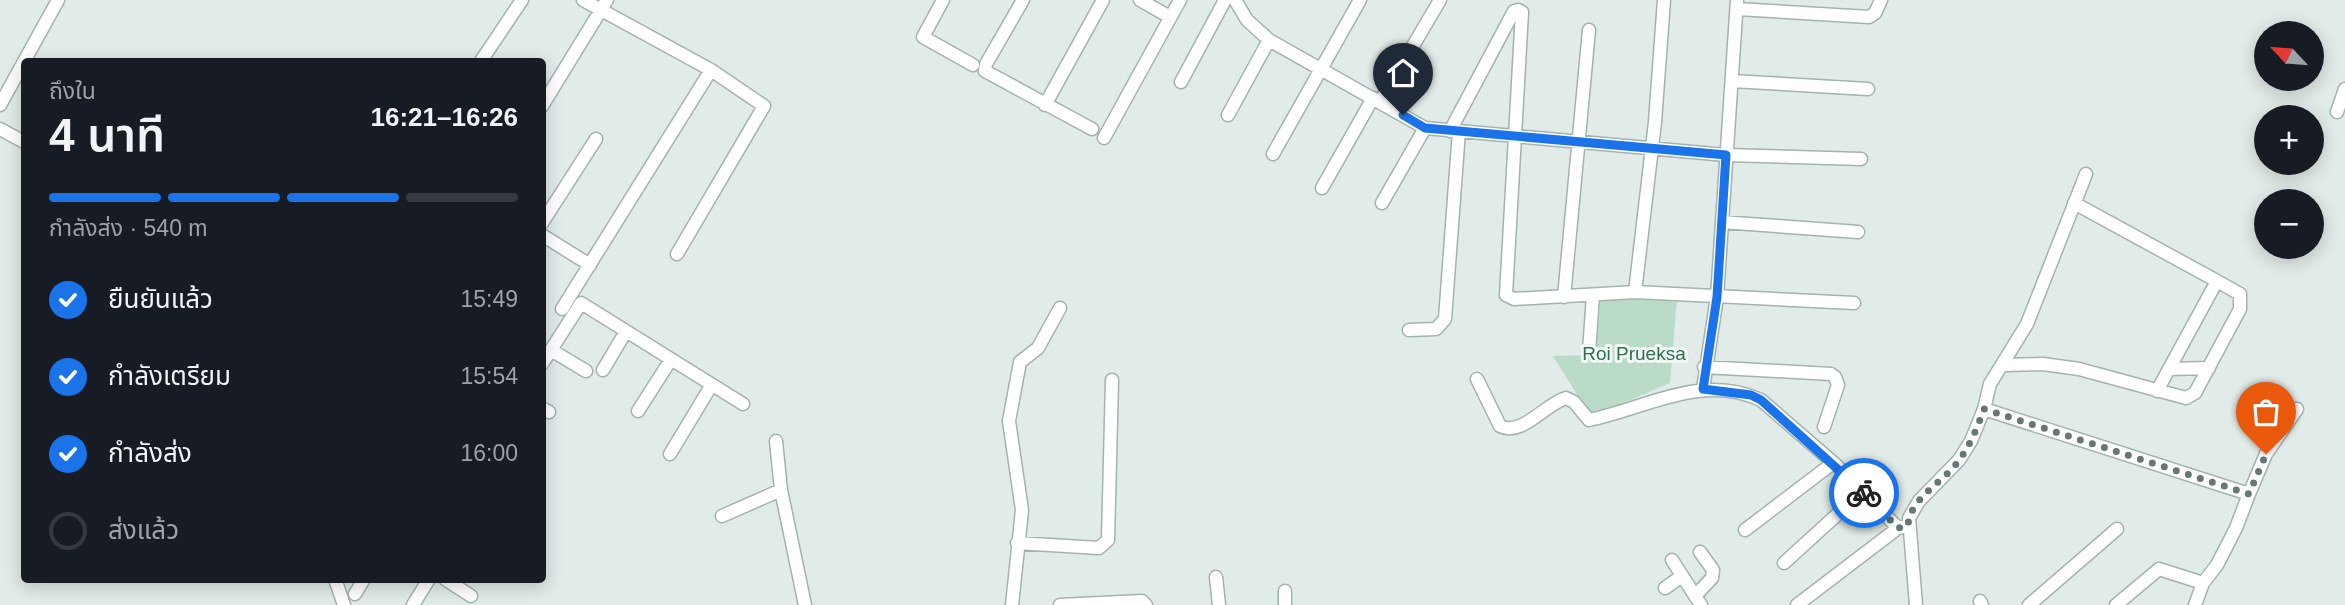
<!DOCTYPE html>
<html lang="th">
<head>
<meta charset="utf-8">
<style>
  :root { --surface:#171b24; --page:#242831; --text:#f1f3f6; --muted:#9ea1a6; --line:#363941; --accent:#1a73e8 }
  body { margin:0; font-family:Arial,"Noto Sans Thai",sans-serif; background:var(--page); color:var(--text); height:100vh; display:flex; flex-direction:column; font-size:26px; white-space:nowrap }
  * { box-sizing:border-box; margin:0 }
  p { font-size:23px; color:var(--muted) }
  .icon { flex:none; width:38px; height:38px; fill:none; stroke:currentColor; stroke-width:2; stroke-linecap:round; stroke-linejoin:round }
  .map { position:relative; flex:1; overflow:hidden }
  .details { position:absolute; left:21px; top:58px; width:525px; height:525px; display:flex; flex-direction:column; background:var(--surface); border-radius:7px; box-shadow:0 4px 18px #0003 }
  .details>* { flex:none }
  .needle { width:46px; rotate:296deg }
  .tools { position:absolute; left:2254px; top:21px; display:grid; gap:14px }
  .tools a { display:grid; place-items:center; width:70px; height:70px; border-radius:50%; background:var(--surface); box-shadow:0 4px 18px #0003; font-size:35px }
  .pin { position:absolute; display:grid; place-items:center; width:60px; height:60px; color:#fff; margin:-72px -30px; border-radius:50% 50% 50% 0; rotate:-45deg; box-shadow:0 0 7px #0007 }
  .pin .icon { rotate:45deg }
  .courier { position:absolute; display:grid; place-items:center; width:70px; height:70px; margin:-35px; border:5px solid #1a73e8; border-radius:50%; background:#fff; color:#222; box-shadow:0 2px 9px #0007 }
  .headline em { font-style:normal; font-weight:600 }
  .headline div { display:flex; flex-direction:column-reverse }
  .headline { display:flex; align-items:center; justify-content:space-between; height:119px; padding:0 28px }
  h1 { font-size:46px; font-weight:600; line-height:52px }
  .bar { display:grid; grid-template-columns:repeat(4,1fr); gap:10px 7px; align-content:center; height:84px; padding:0 28px }
  .bar i { height:9px; border-radius:5px; background:var(--line) }
  .bar .on { background:var(--accent) }
  .bar p { grid-column:span 4 }
  ol { padding:0 28px; list-style:none }
  li { display:flex; align-items:center; gap:21px; height:77px }
  li p { margin-inline-start:auto }
  li .icon { padding:7px; border-radius:50%; background:var(--accent); color:#fff; stroke-width:4 }
  li:last-child { color:var(--muted) }
  li i { width:38px; height:38px; border:4px solid var(--line); border-radius:50% }
  .map>svg:first-child { display:block }
  .green { fill:#bbdbc9 }
  .lines { fill:none; stroke-linecap:round; stroke-linejoin:round }
  .minor-casing { stroke:#a4b2b0; stroke-width:15 }
  .minor { stroke:#fff; stroke-width:12 }
  .done { stroke:#657876; stroke-width:7; stroke-dasharray:0 12.6 }
  .route { stroke:#1a73e8; stroke-width:9 }
  .labels { text-anchor:middle; stroke-width:6; stroke-linejoin:round; paint-order:stroke }
  .park-label { font-size:19px; fill:#2f6f52; stroke:#f1f7f5 }
</style>
</head>
<body>
<div class="map">
<svg width="2345" height="605" viewBox="0 0 2345 605">
  <rect width="100%" height="100%" fill="#e1ebe8"/>
  <!-- green -->
  <path class="green" d="M1601,297L1677,299L1670,383L1591,417L1553,356L1595,355Z"/>
  <g class="lines">
    <!-- minor casing -->
    <g class="minor-casing">
      <path id="minor" d="M583,0L711,70L764,106L677,254
        M943,0L923,37L973,65
        M1023,0L986,64L985,71L1092,129
        M1140,0L1170,17
        M1235,0L1247,20L1269,40L1425,128L1726,155L1861,159
        M1737,9L1869,17L1875,13L1881,0
        M481,61L522,0
        M1732,81L1868,89
        M1181,82L1225,0
        M1380,102L1440,0
        M0,105L58,0
        M1045,105L1103,0
        M542,106L607,0
        M2337,112L2345,89
        M1228,115L1269,40
        M0,129L24,142
        M1450,131L1514,11L1518,10L1522,12L1506,295L1514,299L1635,292L1854,303
        M1104,138L1180,0
        M1273,154L1360,0
        M1322,188L1373,98
        M1382,203L1425,128
        M2074,203L2217,281L2157,391
        M1722,222L1858,232
        M542,223L596,139
        M542,235L590,265
        M1635,292L1655,122L1664,0
        M1564,297L1589,30
        M562,309L711,70
        M1409,330L1436,329L1445,319L1459,131
        M551,350L586,371
        M1589,352L1593,295
        M542,364L581,303L743,404
        M2003,365L2043,364L2079,369L2186,398L2195,393L2240,309V294L2217,281
        M1704,367L1831,374L1835,377L1838,385L1824,427
        M2169,369L2209,368
        M603,370L625,333
        M1477,379L1500,426C1522,437 1545,404 1566,398L1574,402L1589,420C1647,408 1701,373 1761,400L1836,465L1898,528L1908,526
        M1703,389L1717,297L1737,0
        M542,408L549,412
        M1984,409L1990,384L2027,324L2086,174
        M638,411L670,361
        M776,441L781,490L805,605
        M670,454L711,386
        M722,516L781,490
        M1745,530L1833,463
        M1017,543L1099,548L1108,540L1112,380
        M1672,560L1701,605
        M1784,563L1863,491
        M1216,577L1219,605
        M335,579L344,605
        M445,579L471,596
        M1665,588L1682,576
        M355,594L364,579
        M1695,596L1712,578L1713,570L1700,552
        M1980,601L1982,605
        M413,605L429,579
        M1012,605L1022,510L1009,421L1020,362L1038,348L1060,308
        M1060,605L1142,601L1146,605
        M1285,605V591
        M1797,605L1898,528
        M1916,605L1909,518L1919,501L1959,460L1971,441L1984,409L2249,494L2266,454L2297,409
        M2029,605L2117,529
        M2116,605L2159,569L2203,583
        M2195,605L2203,583L2217,565L2236,528L2249,494"/>
    </g>
    <!-- minor -->
    <use href="#minor" class="minor"/>
  </g>
  <g class="lines">
    <!-- done -->
    <path class="done" d="M1864,493L1898,528L1908,526C1909,499 1942,483 1957,463C1970,446 1977,428 1984,409L2249,494L2266,454"/>
    <!-- route -->
    <path class="route" d="M1403,115L1425,128L1726,155L1717,297L1703,389L1751,395L1761,400L1864,493"/>
  </g>
  <g class="labels">
    <!-- park labels -->
    <g class="park-label">
      <text x="1634" y="360">Roi Prueksa</text>
    </g>
  </g>
</svg>
<div class="tools">
<a><svg class="needle" viewBox="-14 -14 28 28"><path d="M0-13l5 13h-10z" fill="#e53935"/><path d="M0 13l5-13h-10z" fill="#9ea1a6"/></svg></a>
<a>+</a>
<a>−</a>
</div>
<div class="pin" style="left:2266px;top:454px;background:#ea580c"><svg class="icon" aria-label="bag" viewBox="0 0 24 24"><path d="M5 8h14l-1 12H6zM9 8a3 3 0 0 1 6 0"/></svg></div>
<div class="pin" style="left:1403px;top:115px;background:#1f2937"><svg class="icon" aria-label="home" viewBox="0 0 24 24"><path d="M3 11l9-7 9 7M6 9v11h12V9"/></svg></div>
<div class="courier" style="left:1864px;top:493px"><svg class="icon" aria-label="bike" viewBox="0 0 24 24"><circle cx="6" cy="16" r="4"/><circle cx="18" cy="16" r="4"/><path d="M6 16l4-8h5l3 8M10 8l3 8H6M13 5h3"/></svg></div>
<section class="details">
<div class="headline"><div><h1>4 นาที</h1><p>ถึงใน</p></div><em>16:21–16:26</em></div>
<div class="bar"><i class="on"></i><i class="on"></i><i class="on"></i><i></i><p>กำลังส่ง · 540 m</p></div>
<ol>
<li><svg class="icon" aria-label="check" viewBox="0 0 24 24"><path d="M5 12l5 5 9-10"/></svg>ยืนยันแล้ว<p>15:49</p></li>
<li><svg class="icon" aria-label="check" viewBox="0 0 24 24"><path d="M5 12l5 5 9-10"/></svg>กำลังเตรียม<p>15:54</p></li>
<li><svg class="icon" aria-label="check" viewBox="0 0 24 24"><path d="M5 12l5 5 9-10"/></svg>กำลังส่ง<p>16:00</p></li>
<li><i></i>ส่งแล้ว</li>
</ol>
</section>
</div>
</body>
</html>
